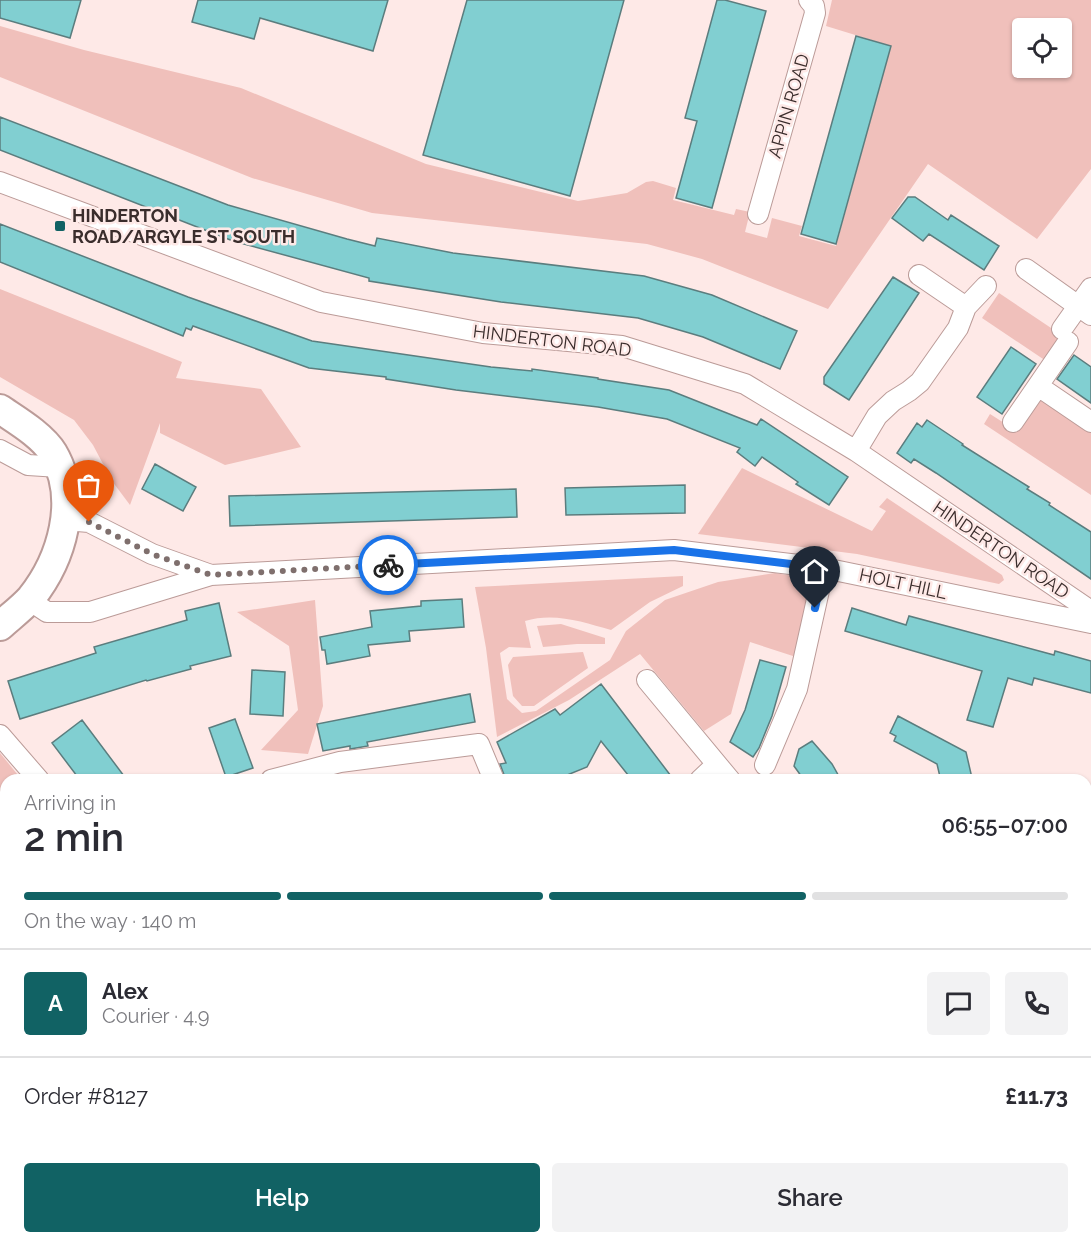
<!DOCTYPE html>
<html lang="en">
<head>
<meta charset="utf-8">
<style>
  :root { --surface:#fff; --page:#f2f2f3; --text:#2b2b33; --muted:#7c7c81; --line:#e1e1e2; --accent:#116264 }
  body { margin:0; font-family:Raleway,sans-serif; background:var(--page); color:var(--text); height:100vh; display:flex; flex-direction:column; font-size:22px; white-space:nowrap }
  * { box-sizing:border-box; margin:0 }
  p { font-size:20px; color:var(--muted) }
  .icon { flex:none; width:33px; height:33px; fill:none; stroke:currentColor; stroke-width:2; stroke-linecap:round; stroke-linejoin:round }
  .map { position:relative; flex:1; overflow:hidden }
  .drawer { position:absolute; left:0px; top:774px; width:1092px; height:470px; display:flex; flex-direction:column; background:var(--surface); border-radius:18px 18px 0 0; box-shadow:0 2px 4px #0004 }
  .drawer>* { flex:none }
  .buttons { position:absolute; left:1012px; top:18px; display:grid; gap:12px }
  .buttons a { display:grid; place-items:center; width:60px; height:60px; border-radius:6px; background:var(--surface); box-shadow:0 2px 4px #0004; font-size:30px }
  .pin { position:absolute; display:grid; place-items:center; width:51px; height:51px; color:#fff; margin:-62px -26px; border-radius:50% 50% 50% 0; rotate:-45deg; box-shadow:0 0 6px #0007 }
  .pin .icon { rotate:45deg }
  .courier { position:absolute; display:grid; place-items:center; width:60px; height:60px; margin:-30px; border:4px solid #1a73e8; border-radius:50%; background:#fff; color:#222; box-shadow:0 2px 8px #0007 }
  .summary em { font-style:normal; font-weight:600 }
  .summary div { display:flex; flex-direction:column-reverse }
  .summary { display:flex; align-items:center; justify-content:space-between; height:102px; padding:0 24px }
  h1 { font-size:39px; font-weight:600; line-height:45px }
  .bar { display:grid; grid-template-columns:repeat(4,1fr); gap:9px 6px; align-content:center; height:72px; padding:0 24px }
  .bar i { height:8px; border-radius:4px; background:var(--line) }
  .bar .on { background:var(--accent) }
  .bar p { grid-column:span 4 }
  .line { display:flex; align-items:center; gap:15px; padding:0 24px; border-top:2px solid var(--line) }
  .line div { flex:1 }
  .round { display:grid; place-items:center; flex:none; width:63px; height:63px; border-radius:6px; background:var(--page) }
  .action { display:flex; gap:12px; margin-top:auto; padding:12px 24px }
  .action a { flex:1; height:69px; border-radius:6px; background:var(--accent); color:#fff; font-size:24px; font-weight:600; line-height:69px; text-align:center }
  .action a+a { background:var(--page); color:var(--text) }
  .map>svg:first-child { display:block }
  .green { fill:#f0c0bb; fill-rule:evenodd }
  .building { fill:#81cfd1; stroke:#5b7d7e; stroke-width:1.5 }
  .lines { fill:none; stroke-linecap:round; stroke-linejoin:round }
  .street-casing { stroke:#bb9b98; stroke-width:22 }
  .secondary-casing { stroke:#bb9b98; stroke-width:32 }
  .street { stroke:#fff; stroke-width:20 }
  .secondary { stroke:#fff; stroke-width:28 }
  .done { stroke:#7f6f6d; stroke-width:6; stroke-dasharray:0 10.8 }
  .route { stroke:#1a73e8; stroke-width:8 }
  .poi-dot { fill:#116264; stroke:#fee9e7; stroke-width:2 }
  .labels { text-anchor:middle; stroke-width:5; stroke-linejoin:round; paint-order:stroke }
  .street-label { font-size:18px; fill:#3a2d2c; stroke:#fee9e7 }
  .poi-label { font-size:18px; font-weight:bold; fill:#3a2d2c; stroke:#fee9e7; text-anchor:start }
</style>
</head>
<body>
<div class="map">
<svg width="1091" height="1243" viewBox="0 0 1091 1243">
  <rect width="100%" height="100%" fill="#fee9e7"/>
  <!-- green -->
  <path class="green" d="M832,0H1091V169L1037,239L928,164L828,309L702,259L647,244L372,213L252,178L0,77V26L84,50L241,88L426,164L578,201L627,193L646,182L653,181L676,188L673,200L734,215L736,209L750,212L745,232L767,238L772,218L802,226L799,236L836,246L891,46L826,26ZM1023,28H1062V68H1023Z
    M0,289L182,362L176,378L261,389L301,447L225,465L160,433V423L130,505L112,481L93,445L74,420L0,377Z
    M999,293L1066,338L1049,363L982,318Z
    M1040,390L1091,425V495L984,424L990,414L1012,428Z
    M742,468L872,531L886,511L879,507L887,498L1002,575L1004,580L999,584L857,554L698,534Z
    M775,573L816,580L796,657L750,642L731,714L704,731L640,654L569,700L497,737L486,648L475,587L683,576V586L650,602L611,630C583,622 554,612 525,621L531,648L509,647L500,653L507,699L522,713L536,711L610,660L626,631L665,600L718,582Z
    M315,600L323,706L308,754L261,750L298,710L289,646L237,612Z
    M561,624L605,638V644H577L543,647L537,626Z
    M583,652L588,668L534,706H522L513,696L508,665L513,657Z
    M0,753L22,780H6V846L0,848Z"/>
  <!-- building -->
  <path class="building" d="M0,0H81L70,38L0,18Z
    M198,0H388L373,51L260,18L254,39L192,22Z
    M467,0H624L570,196L423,155Z
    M717,0H725L766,11L712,208L676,198L697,121L685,118Z
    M856,36L891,46L836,244L801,234Z
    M0,117L228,205L347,239L375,246L377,238L453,253L644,276L712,295L797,331L780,369L703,337L638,318L501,302L369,281V278L233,241L0,150Z
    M908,197H915L948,220L951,215L999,246L984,270L929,234L923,241L892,218Z
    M0,224L188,297L312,341L491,367L532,371V369L598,378V379L669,390L757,425L761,419L848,477L829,505L796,484L798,482L762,457L755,466L737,452L740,448L667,419L598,407L456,390L386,379V377L309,368L193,326L191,330L186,328L183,336L0,262Z
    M893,277L919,293L849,400L824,384V377Z
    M1011,347L1036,364L1002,414L977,397Z
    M1074,355L1091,367V403L1057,379Z
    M927,420L963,444L962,445L1029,487L1027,489L1050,503L1049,505L1091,532V579L936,473L914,459L911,463L897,453L917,423L922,427Z
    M155,464L196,487L183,511L142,489Z
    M685,485V513L566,515L565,488Z
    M516,489L517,517L230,526L229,496Z
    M462,599L464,627L409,631L410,641L368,645L370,656L327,664L325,650H322L320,637L372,627L370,611L421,606V601Z
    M219,603L231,656L190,666L191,669L147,681L146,680L20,719L8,681L96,653L94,647L187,620L185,611Z
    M852,608L906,625L909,616L1054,655L1055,651L1091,661V693L1034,678L1032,685L1008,678L993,727L967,720L982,671L845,631Z
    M760,660L786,667L772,716L759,748L753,757L730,742L745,710Z
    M252,670L285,672L283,716L250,714Z
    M601,684L674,780H632L601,741L587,767L555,780H506L500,764L506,763L497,742L555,709L560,715Z
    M470,694L475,722L367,742L368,746L350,749V746L323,751L317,724Z
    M898,716L966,752L972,778L952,780L951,775L940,777L937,764L894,741L896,736L890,733Z
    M235,719L253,768L226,777L209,728Z
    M82,720L127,780H80L52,743Z
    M812,741L832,764L841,780H804L794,766L799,749Z"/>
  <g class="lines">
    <!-- street casing -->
    <g class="street-casing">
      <path id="street" d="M0,182L321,302L483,333L622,346L745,384L856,451L1091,611
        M758,214L815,13L814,6L809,0
        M1026,269L1091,315
        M919,275L966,307
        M1062,329L1091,288
        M1038,386L1091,422
        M1013,422L1068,342
        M0,450L28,465L59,467
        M856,451L877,416L893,401L909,391L920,382L958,328L966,307L986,286
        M66,520L89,522L152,554L211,575
        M29,600L47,612H90L211,575L674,550L824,568L1091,623
        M647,680L730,780
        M0,735L39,780
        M765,765L797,689L824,568
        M271,780L340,762L479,744L494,780
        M700,780L716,765
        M0,858L6,856
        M1086,920L1091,917
        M0,1021L6,1020
        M118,1238V1243
        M712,1238L715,1243
        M0,1241L25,1238"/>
    </g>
    <!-- secondary casing -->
    <g class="secondary-casing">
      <path id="secondary" d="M0,409C16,420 42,435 53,453C80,499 62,559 31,598C22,608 10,617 0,626"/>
    </g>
    <!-- street -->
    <use href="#street" class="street"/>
    <!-- secondary -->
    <use href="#secondary" class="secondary"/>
  </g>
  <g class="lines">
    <!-- done -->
    <path class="done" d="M89,522L152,554L211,575L388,565"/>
    <!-- route -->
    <path class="route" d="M388,565L674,550L824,568L815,608"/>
  </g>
  <!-- markers -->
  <rect class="poi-dot" x="54" y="220" width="12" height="12" rx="3"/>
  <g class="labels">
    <!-- street labels -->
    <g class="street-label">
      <text transform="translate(789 106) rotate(-74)" y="6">APPIN ROAD</text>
      <text transform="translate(552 341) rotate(7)" y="6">HINDERTON ROAD</text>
      <text transform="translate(1001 550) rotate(34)" y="6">HINDERTON ROAD</text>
      <text transform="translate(903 584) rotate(12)" y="6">HOLT HILL</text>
    </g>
    <!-- poi labels -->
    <g class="poi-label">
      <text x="72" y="222">HINDERTON<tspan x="72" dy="21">ROAD/ARGYLE ST SOUTH</tspan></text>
    </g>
  </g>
</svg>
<div class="buttons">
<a><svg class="icon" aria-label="locate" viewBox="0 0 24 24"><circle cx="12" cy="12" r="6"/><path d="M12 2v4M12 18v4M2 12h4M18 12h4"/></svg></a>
</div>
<div class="pin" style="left:89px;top:522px;background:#ea580c"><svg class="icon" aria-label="bag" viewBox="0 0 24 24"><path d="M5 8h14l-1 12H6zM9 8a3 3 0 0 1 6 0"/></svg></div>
<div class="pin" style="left:815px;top:608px;background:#1f2937"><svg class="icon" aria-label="home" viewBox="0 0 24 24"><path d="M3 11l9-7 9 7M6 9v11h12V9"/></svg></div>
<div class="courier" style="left:388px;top:565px"><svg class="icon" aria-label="bike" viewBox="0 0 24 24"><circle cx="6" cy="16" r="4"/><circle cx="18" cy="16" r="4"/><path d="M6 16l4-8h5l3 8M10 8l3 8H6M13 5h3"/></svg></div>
<section class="drawer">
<div class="summary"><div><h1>2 min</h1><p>Arriving in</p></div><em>06:55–07:00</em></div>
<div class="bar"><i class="on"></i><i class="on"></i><i class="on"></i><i></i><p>On the way · 140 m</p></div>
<div class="line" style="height:108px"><b class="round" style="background:var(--accent);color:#fff">A</b><div><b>Alex</b><p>Courier · 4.9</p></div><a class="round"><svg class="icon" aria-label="chat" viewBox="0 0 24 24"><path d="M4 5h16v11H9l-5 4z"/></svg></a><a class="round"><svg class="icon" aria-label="phone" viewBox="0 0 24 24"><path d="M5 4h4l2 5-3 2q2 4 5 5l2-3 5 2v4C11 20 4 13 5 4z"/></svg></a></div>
<div class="line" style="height:78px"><div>Order #8127</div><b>£11.73</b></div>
<div class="action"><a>Help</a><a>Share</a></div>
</section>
</div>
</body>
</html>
